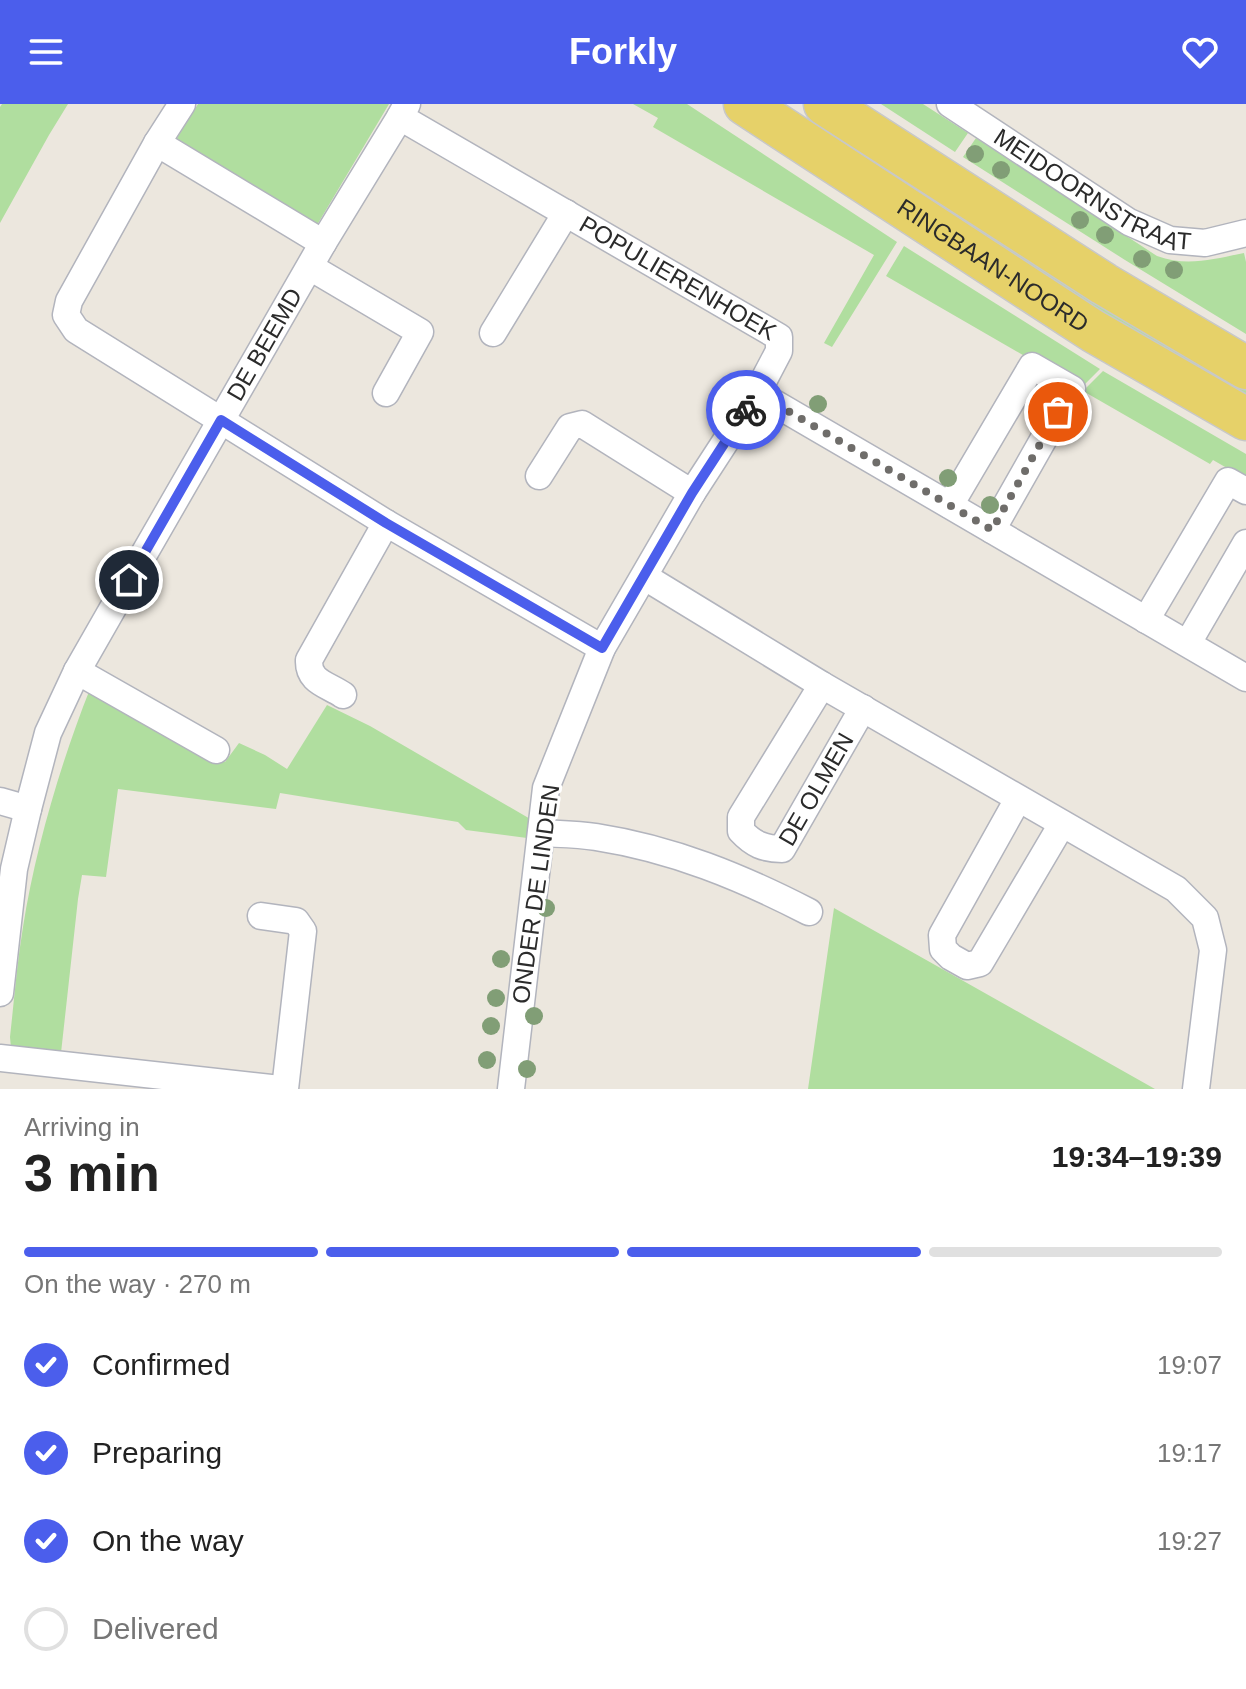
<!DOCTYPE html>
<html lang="en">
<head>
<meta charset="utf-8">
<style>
  :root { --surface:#fff; --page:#f6f6f6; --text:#222; --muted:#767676; --line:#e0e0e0; --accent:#4b5eec }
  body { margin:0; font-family:Arial,sans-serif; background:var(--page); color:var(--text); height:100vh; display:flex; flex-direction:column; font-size:30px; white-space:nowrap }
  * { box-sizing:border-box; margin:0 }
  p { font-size:26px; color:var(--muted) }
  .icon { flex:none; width:44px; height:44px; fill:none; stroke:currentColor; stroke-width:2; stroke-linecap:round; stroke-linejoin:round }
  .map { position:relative; height:985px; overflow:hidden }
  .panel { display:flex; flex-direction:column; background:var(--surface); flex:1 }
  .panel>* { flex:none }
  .pin { position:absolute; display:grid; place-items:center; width:68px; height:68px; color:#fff; margin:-34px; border:4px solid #fff; border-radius:50%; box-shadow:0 2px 8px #0007 }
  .courier { position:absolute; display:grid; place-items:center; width:80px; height:80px; margin:-40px; border:6px solid #4b5eec; border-radius:50%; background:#fff; color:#222; box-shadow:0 2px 10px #0007 }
  .head em { font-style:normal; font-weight:800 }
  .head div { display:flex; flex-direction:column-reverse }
  .head { display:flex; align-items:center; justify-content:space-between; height:136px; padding:0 24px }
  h1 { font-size:52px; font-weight:800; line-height:60px }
  .bar { display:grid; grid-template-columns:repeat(4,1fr); gap:12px 8px; align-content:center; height:96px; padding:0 24px }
  .bar i { height:10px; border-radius:6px; background:var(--line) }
  .bar .current { background:var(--accent) }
  .bar p { grid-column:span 4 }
  ol { padding:0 24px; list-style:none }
  li { display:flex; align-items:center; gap:24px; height:88px }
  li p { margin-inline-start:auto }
  li .icon { padding:8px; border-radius:50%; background:var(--accent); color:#fff; stroke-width:4 }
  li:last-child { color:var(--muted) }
  li i { width:44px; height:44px; border:4px solid var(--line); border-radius:50% }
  header { display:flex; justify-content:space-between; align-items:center; height:104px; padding:0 24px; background:var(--accent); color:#fff; font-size:36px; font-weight:800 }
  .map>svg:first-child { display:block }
  .green { fill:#b0de9f }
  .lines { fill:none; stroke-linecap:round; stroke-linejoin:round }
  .street-casing { stroke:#b2b4bd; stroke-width:29 }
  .primary-casing { stroke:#c8c8c8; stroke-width:45 }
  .street { stroke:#fff; stroke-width:26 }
  .primary { stroke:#e6d169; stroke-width:42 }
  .tree { fill:#819e76 }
  .done { stroke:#6f6d6a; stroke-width:8; stroke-dasharray:0 14.4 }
  .route { stroke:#4b5eec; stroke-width:10 }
  .labels { text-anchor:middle; stroke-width:6; stroke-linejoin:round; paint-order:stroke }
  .street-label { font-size:24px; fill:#2b2b2b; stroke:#fff }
</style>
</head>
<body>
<header><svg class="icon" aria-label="menu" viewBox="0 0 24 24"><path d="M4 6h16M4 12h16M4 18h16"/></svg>Forkly<svg class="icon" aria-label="heart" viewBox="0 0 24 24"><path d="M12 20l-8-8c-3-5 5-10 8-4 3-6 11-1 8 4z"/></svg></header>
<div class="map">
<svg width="1246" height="985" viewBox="0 0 1246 985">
  <rect width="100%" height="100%" fill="#ece7de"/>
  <!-- green -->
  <path class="green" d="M2,0H68L49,31L0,119V3Z
    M198,0H389L317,121L177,43V34Z
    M633,0H687L897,138L832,243L824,239L874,151L653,23L658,14Z
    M881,0H923L968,29L955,48Z
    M976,34L1157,152C1187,163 1214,155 1244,149L1246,158V230L1125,156L963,53Z
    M939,90L1246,279V301L929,106Z
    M904,142L1100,265L1085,280L1032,249L1028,254L886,172Z
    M1103,267L1246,350V375L1213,356L1210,360L1083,287Z
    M90,585L135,606L225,658L239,639L265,651L287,665L327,601L370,622L532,716L527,734L466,726L458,718L280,689L276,705L118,685L106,773L82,771L78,795L61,949L11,944L10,933C14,897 17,859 23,823C35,746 61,658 90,585Z
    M834,804L1155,985H808Z"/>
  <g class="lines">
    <!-- street casing -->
    <g class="street-casing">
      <g id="street">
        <path d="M182,0L157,39L69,197L66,211L76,226L386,419L602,544"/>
        <path id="s1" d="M407,0L400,13L779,233V247L757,289L692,389L602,544L546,684L511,985"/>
        <path id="s2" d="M950,0L1129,118L1170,136L1205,139L1246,129"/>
        <path d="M157,39L323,139"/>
        <path d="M310,163L420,228L386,289"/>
        <path d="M493,229L566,109"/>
        <path d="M757,289L1246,574"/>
        <path d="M539,372L570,323L582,320L692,389"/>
        <path d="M950,401L1032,262L1072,285L992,426"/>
        <path d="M645,473L822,581L1176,785L1205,814L1213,846L1196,985"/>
        <path d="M1146,516L1228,377L1246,387"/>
        <path d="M1188,539L1246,439"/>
        <path d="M77,567L216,646"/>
        <path id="s3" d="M822,581L741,713V727C753,740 764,745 782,745L863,604"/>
        <path d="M343,591C327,580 308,578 309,556L386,419"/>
        <path d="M1018,695L942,831L943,845L951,853L967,862L980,859L1062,720"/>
        <path d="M0,697L28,705"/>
        <path d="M541,729C559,730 578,730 596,733C673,745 741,773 809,808"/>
        <path d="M261,812L296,817L303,827L285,985"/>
        <path id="s4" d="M0,889L14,765L28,705L48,629L77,567L129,476L323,139L400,13"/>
        <path d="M0,954L280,985"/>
      </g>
    </g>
    <!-- primary casing -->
    <g class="primary-casing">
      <g id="primary">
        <path id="s5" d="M745,0L1093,227L1246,315"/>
        <path d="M825,0L1104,180L1246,264"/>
      </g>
    </g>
    <!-- street -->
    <use href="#street" class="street"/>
    <!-- primary -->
    <use href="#primary" class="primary"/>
  </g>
  <!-- trees -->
  <g class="tree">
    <circle cx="975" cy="50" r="9"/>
    <circle cx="1001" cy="66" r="9"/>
    <circle cx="1080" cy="116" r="9"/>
    <circle cx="1105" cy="131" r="9"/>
    <circle cx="1142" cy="155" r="9"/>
    <circle cx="1174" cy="166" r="9"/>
    <circle cx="818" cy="300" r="9"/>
    <circle cx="948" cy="374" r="9"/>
    <circle cx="990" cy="401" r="9"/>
    <circle cx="546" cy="804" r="9"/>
    <circle cx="501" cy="855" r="9"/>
    <circle cx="496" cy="894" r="9"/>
    <circle cx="534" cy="912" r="9"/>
    <circle cx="491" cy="922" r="9"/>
    <circle cx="487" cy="956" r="9"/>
    <circle cx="527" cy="965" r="9"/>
  </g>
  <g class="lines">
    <!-- done -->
    <path class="done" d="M746,306L757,289L992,426L1058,308"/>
    <!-- route -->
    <path class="route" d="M129,476L221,316L386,419L602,544L692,389L746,306"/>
  </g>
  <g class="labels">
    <!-- street labels -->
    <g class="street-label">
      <text dy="8" stroke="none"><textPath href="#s2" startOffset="168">MEIDOORNSTRAAT</textPath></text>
      <text dy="8" stroke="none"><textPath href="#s5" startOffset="296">RINGBAAN-NOORD</textPath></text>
      <text dy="8" stroke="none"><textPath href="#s1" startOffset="336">POPULIERENHOEK</textPath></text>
      <text dy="8" stroke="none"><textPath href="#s4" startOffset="710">DE BEEMD</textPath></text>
      <text dy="8" stroke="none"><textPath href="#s3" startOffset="284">DE OLMEN</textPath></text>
      <text transform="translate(536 790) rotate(-82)" y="8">ONDER DE LINDEN</text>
    </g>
  </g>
</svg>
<div class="pin" style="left:1058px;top:308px;background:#ea580c"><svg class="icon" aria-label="bag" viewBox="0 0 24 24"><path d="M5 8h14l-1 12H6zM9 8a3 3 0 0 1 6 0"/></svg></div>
<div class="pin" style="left:129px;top:476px;background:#1f2937"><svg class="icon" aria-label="home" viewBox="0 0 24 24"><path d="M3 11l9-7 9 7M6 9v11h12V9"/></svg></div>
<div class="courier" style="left:746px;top:306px"><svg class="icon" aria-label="bike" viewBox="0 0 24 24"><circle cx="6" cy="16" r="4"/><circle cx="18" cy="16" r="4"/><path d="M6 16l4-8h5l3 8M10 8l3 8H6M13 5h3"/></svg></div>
</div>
<section class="panel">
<div class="head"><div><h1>3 min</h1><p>Arriving in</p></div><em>19:34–19:39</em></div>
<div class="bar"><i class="current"></i><i class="current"></i><i class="current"></i><i></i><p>On the way · 270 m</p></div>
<ol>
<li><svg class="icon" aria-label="check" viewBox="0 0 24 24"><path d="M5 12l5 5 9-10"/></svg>Confirmed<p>19:07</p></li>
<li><svg class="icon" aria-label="check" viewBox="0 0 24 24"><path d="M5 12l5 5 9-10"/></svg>Preparing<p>19:17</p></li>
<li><svg class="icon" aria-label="check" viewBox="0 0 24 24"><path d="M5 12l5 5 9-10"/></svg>On the way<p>19:27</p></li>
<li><i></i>Delivered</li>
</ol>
</section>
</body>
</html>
